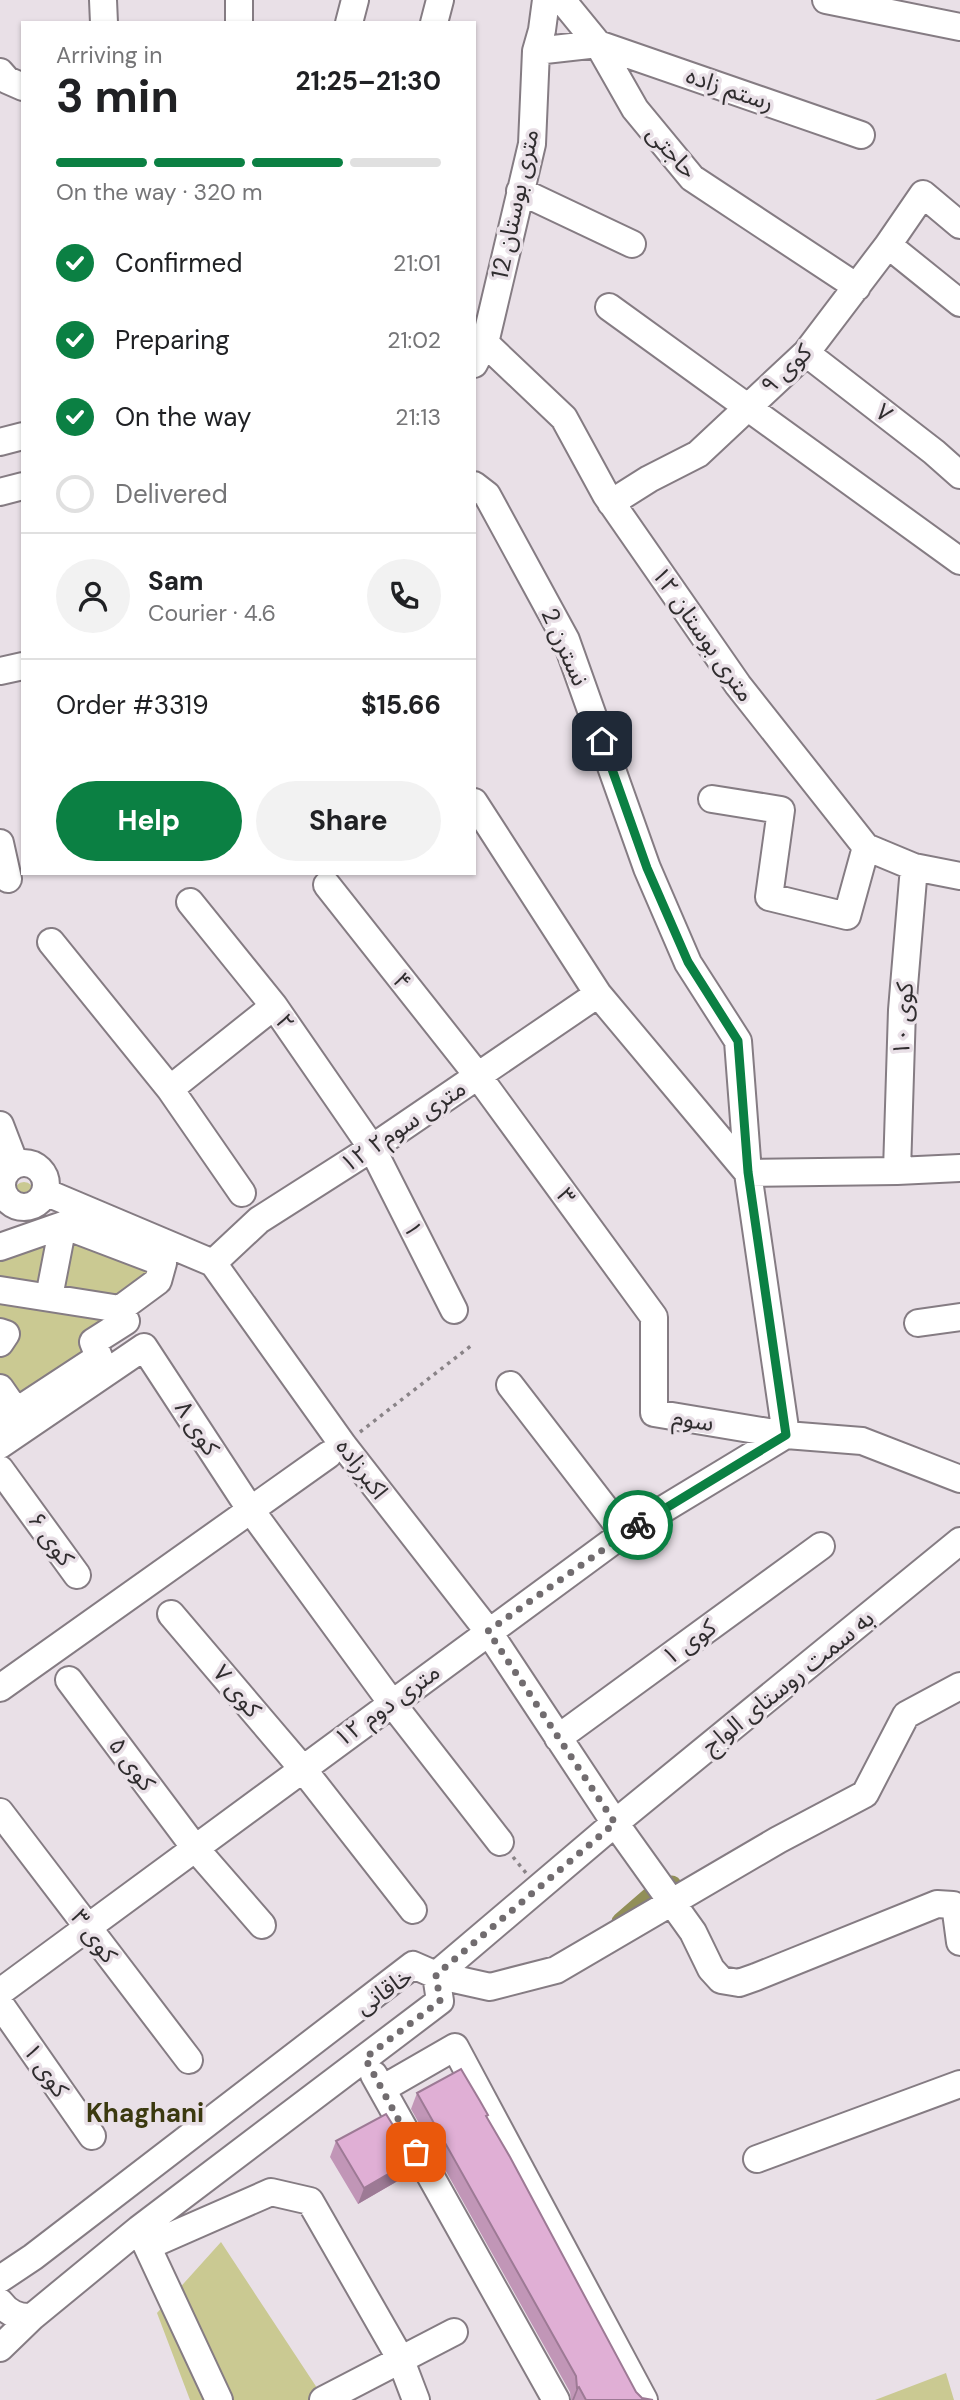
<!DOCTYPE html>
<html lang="en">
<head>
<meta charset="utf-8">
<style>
  :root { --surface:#fff; --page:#f2f2f2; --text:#202124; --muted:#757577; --line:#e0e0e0; --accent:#0b8043 }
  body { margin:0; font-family:"DM Sans","Noto Sans Arabic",sans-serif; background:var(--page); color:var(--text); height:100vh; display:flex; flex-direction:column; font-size:26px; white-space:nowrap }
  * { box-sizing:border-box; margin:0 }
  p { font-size:23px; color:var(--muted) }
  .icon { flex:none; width:38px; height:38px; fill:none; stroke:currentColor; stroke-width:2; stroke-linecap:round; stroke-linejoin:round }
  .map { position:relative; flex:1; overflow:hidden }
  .panel { position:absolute; left:21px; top:21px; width:455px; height:854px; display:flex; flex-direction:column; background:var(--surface); border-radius:0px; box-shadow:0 2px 5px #0004 }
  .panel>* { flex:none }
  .pin { position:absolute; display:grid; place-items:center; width:60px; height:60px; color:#fff; margin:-30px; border-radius:14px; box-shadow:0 4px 10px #0006 }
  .courier { position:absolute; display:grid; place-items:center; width:70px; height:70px; margin:-35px; border:5px solid #0b8043; border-radius:50%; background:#fff; color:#222; box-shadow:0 2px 9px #0007 }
  .summary em { font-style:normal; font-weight:700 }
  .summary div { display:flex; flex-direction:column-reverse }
  .summary { display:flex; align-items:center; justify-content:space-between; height:119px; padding:0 35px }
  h1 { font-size:46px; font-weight:700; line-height:52px }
  .bar { display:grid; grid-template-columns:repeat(4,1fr); gap:10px 7px; align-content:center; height:84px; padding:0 35px }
  .bar i { height:9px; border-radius:5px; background:var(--line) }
  .bar .selected { background:var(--accent) }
  .bar p { grid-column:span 4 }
  .line { display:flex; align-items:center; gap:18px; padding:0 35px; border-top:2px solid var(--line) }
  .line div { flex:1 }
  .round { display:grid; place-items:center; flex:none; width:74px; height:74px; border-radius:37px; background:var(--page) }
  ol { padding:0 35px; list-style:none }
  li { display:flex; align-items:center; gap:21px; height:77px }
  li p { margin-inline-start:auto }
  li .icon { padding:7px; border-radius:50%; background:var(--accent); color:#fff; stroke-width:4 }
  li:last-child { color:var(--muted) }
  li i { width:38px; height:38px; border:4px solid var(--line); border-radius:50% }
  .primary-button { display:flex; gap:14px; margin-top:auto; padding:14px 35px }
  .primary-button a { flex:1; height:80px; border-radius:42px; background:var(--accent); color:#fff; font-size:28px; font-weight:700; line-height:80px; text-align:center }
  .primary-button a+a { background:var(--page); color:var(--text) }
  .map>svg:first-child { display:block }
  .green { fill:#cac992 }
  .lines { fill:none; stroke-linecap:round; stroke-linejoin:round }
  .canal { stroke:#918f58; stroke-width:19 }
  .minor-casing { stroke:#857c83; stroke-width:30 }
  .path { stroke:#898387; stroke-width:3.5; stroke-dasharray:3.5 5; stroke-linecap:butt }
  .minor { stroke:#fff; stroke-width:26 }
  .wall { fill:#c196b7 }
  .shaded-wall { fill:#9d7a95 }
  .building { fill:#e0afd5; stroke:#9d7a95; stroke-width:2 }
  .done { stroke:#716c6f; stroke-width:7; stroke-dasharray:0 12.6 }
  .route { stroke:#0b8043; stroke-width:9 }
  .labels { text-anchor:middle; stroke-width:7; stroke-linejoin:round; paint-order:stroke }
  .street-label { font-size:24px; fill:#302d2f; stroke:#e9e0e7 }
  .neighbourhood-label { font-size:26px; font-weight:bold; fill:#3b390f; stroke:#e9e0e7 }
</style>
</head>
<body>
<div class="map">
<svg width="960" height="2400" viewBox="0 0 960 2400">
  <rect width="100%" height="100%" fill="#e9e0e7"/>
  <!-- green -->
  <path class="green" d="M14 1192a10 10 0 1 1 20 0a10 10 0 1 1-20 0Z
    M65,1218L170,1259L161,1288L0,1434V1239Z
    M221,2242L325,2400H190L157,2313Z
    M946,2373L954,2400H875Z"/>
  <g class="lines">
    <!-- canal -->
    <path class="canal" d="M621,1922L651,1896L672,1885"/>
    <!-- minor casing -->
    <g class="minor-casing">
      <path id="minor" d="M103,0L104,23
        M239,0V23
        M562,0L598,44L635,109L692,178L857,287
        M826,0L960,27
        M349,23L355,0
        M434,23L440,0
        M536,51L598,44L861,135
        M0,72L7,80L23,87
        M520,191L632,244
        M888,245L960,303
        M609,307L960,561
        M485,343L564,418L606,495L738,685L866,847L914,867L960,876
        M806,353L934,452L960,475
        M474,364L485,343L532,144L536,51L542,30L546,0
        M0,442L23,436
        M474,485L487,495L566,640L647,868L688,963L738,1041L748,1173L786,1435
        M0,492L23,486
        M611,503L649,479L698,454L806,353L888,245L923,194L960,225
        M0,671L23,666
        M712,799L781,810L769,897L847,916L866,847
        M474,802L598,994L748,1173
        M0,843L8,879
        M327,885L478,1076L654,1317V1413L786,1435L862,1441L960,1479
        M190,902L274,1006L372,1148L454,1310
        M51,942L170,1089L242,1193
        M170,1089L274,1006
        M0,1125L15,1164
        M2 1185a22 22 0 1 1 44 0a22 22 0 1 1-44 0Z
        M897,1171L902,1010L914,867
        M748,1173L897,1171L960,1168
        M45,1192L213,1263L343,1445L488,1631L615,1823L693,1932L711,1969L721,1980L739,1983L756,1977L937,1904L953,1905L956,1912L960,1942
        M0,1247L63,1225
        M213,1263L259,1220L372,1148L598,994
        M0,1290L120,1309L126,1321L93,1342L99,1357L0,1422
        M49,1297L63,1225L163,1263L158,1281L120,1309
        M918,1323L960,1317
        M0,1332L6,1334L0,1343
        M510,1385L624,1533
        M0,1388L16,1411
        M0,1445L144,1347L250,1509L391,1702L500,1842
        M0,1469L77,1575
        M171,1614L302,1768L413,1910
        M69,1680L195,1848L262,1925
        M0,1688L328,1455
        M558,1738L821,1546
        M0,1812L189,2060
        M436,1975L615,1823L960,1541
        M0,1992L624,1533L786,1435
        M0,2004L92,2136
        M374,2075L556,2400
        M382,2089L455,2047L644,2400
        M757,2159L960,2084
        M140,2231L219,2400
        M148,2246L271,2192L310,2201L400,2358L416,2400
        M0,2279L33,2257L413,1965L436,1975L490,1987L556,1970L778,1840L865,1794L906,1715L960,1686
        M0,2302C8,2313 18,2318 32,2317
        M0,2348L32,2317L139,2229L440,2001L436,1975
        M323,2400L454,2332"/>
    </g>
    <!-- path -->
    <path class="path" d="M360,1432L472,1345
      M513,1857L526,1873"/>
    <!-- minor -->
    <use href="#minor" class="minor"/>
  </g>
  <!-- wall -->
  <path class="wall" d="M417,2093L487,2118L636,2392L642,2398L653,2400H571L570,2392L411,2109Z
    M336,2141L408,2175L358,2204L330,2157Z"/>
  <!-- shaded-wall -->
  <path class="shaded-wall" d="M414,2159L408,2175L358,2204L364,2188Z
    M579,2387L574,2400H572L577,2388Z"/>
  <!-- building -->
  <path class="building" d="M461,2069L480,2101L488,2115L486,2116L510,2157L636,2392L642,2398L653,2400H586L579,2387L577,2388L576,2376L417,2093Z
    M386,2114L414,2159L364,2188L336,2141Z"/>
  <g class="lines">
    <!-- done -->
    <path class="done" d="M416,2152L365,2058L440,2001L436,1975L615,1823L488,1631L638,1525"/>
    <!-- route -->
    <path class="route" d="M602,741L647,868L688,962L738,1041L748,1172L786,1435L638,1525"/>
  </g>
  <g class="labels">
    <!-- street labels -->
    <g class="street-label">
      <text transform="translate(730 89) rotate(19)" y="8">رستم زاده</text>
      <text transform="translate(672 152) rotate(48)" y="8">حاجتی</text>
      <text transform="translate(515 204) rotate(-78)" y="8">12 متری بوستان</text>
      <text transform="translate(786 369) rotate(-44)" y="8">کوی ۹</text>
      <text transform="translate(884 413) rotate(38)" y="8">۷</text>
      <text transform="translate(703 634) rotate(55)" y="8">۱۲ متری بوستان</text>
      <text transform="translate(565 647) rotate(66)" y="8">نسترن 2</text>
      <text transform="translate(402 981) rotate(52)" y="8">۴</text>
      <text transform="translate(903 1019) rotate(-87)" y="8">کوی ۱۰</text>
      <text transform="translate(285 1022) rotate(55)" y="8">۲</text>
      <text transform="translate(403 1126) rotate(-34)" y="8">۱۲ متری سوم۲</text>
      <text transform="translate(566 1196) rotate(54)" y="8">۳</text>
      <text transform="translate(413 1229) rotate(63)" y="8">۱</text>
      <text transform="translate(693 1420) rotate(9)" y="8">سوم</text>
      <text transform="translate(197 1428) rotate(57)" y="8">کوی ۸</text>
      <text transform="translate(362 1469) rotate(53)" y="8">اکبرزاده</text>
      <text transform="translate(51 1539) rotate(54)" y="8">کوی ۶</text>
      <text transform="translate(689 1642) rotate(-36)" y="8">کوی ۱</text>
      <text transform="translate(788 1682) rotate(-39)" y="8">به سمت روستای الواج</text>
      <text transform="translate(237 1691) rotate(50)" y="8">کوی ۷</text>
      <text transform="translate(387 1705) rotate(-36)" y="8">۱۲ متری دوم</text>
      <text transform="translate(132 1764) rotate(53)" y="8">کوی ۵</text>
      <text transform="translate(94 1936) rotate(53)" y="8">کوی ۳</text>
      <text transform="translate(384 1991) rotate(-34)" y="8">خاقانی</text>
      <text transform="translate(46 2070) rotate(55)" y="8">کوی ۱</text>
    </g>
    <!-- neighbourhood labels -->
    <g class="neighbourhood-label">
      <text x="145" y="2122">Khaghani</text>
    </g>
  </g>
</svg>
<div class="pin" style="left:416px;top:2152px;background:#ea580c"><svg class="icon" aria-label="bag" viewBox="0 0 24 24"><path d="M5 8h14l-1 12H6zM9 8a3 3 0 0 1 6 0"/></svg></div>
<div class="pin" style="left:602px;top:741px;background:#1f2937"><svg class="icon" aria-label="home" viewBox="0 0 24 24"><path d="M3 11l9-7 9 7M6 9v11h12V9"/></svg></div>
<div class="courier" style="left:638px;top:1525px"><svg class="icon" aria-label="bike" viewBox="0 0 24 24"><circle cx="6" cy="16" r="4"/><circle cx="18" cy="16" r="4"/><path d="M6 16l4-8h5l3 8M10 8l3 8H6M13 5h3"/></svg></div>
<section class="panel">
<div class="summary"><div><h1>3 min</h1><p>Arriving in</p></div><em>21:25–21:30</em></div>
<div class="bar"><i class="selected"></i><i class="selected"></i><i class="selected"></i><i></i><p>On the way · 320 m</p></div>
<ol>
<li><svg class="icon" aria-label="check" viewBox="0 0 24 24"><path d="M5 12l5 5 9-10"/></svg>Confirmed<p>21:01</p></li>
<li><svg class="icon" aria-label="check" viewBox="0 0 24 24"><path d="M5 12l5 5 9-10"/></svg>Preparing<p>21:02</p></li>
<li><svg class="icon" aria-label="check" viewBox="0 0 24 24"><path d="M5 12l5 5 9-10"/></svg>On the way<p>21:13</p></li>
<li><i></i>Delivered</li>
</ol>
<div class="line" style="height:126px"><a class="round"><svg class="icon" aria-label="person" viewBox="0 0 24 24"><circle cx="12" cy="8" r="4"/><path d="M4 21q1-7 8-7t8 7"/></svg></a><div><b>Sam</b><p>Courier · 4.6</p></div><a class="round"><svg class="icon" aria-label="phone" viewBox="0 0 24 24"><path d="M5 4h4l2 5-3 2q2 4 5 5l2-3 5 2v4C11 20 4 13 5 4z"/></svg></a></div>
<div class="line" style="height:91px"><div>Order #3319</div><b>$15.66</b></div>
<div class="primary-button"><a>Help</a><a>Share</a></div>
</section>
</div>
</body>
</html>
